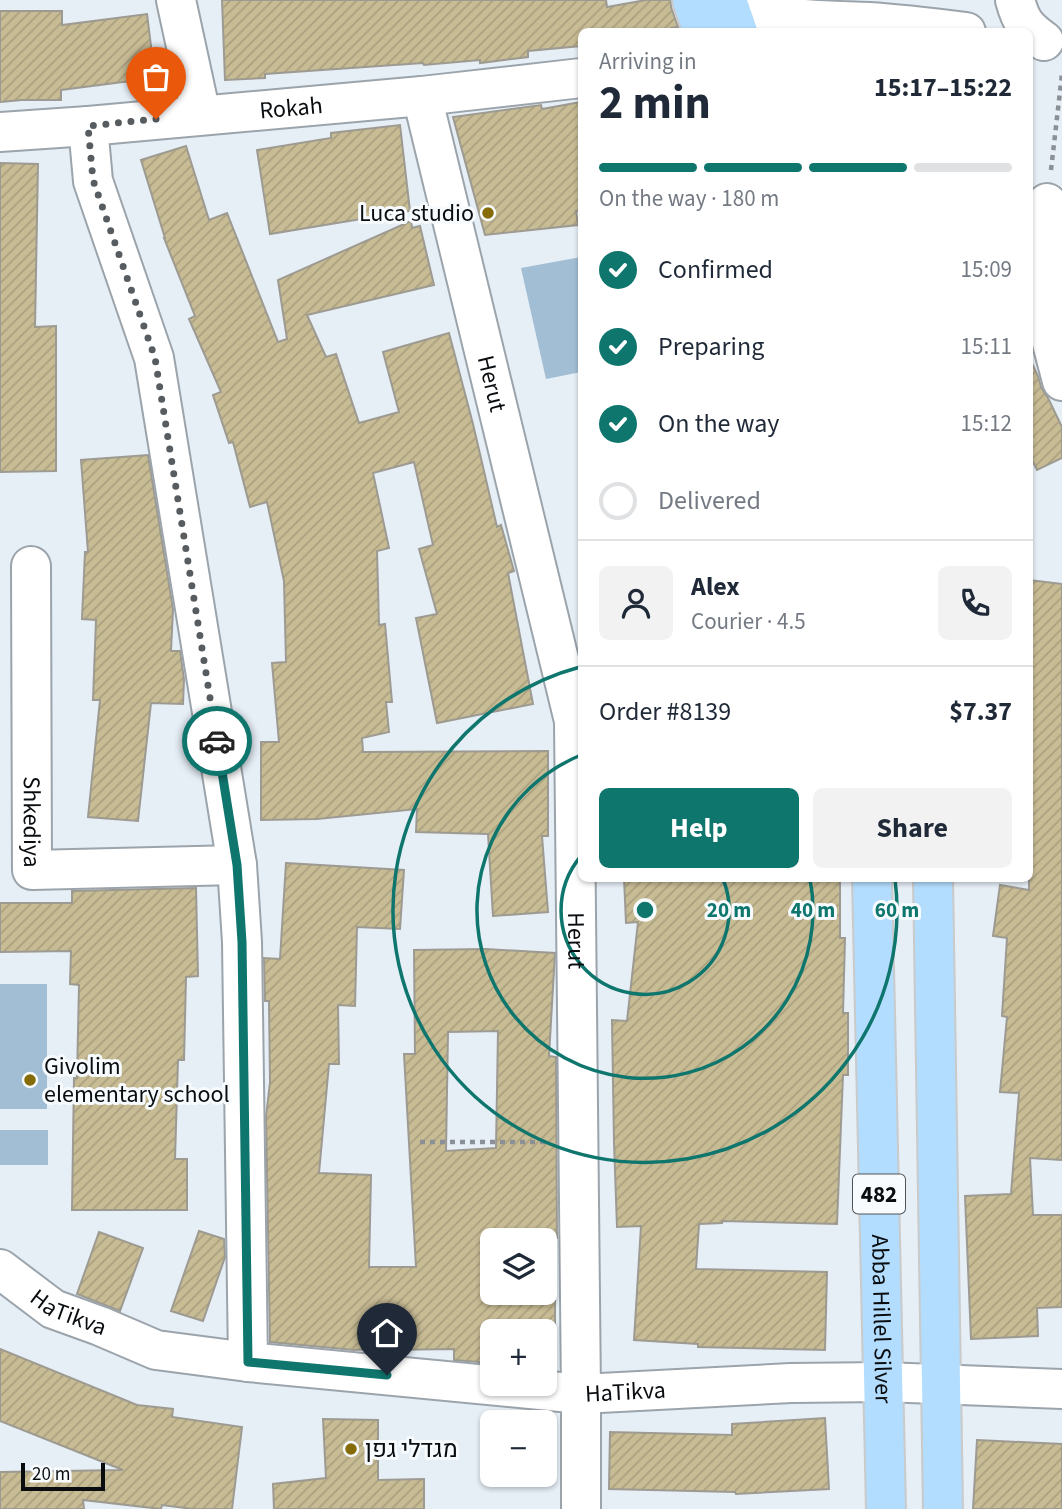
<!DOCTYPE html>
<html lang="en">
<head>
<meta charset="utf-8">
<style>
  :root { --surface:#fff; --page:#f2f2f3; --text:#1f2937; --muted:#747a83; --line:#e0e1e3; --accent:#0f766e }
  body { margin:0; font-family:"Source Sans 3",Heebo,sans-serif; background:var(--page); color:var(--text); height:100vh; display:flex; flex-direction:column; font-size:26px; white-space:nowrap }
  * { box-sizing:border-box; margin:0 }
  p { font-size:23px; color:var(--muted) }
  .icon { flex:none; width:38px; height:38px; fill:none; stroke:currentColor; stroke-width:2; stroke-linecap:round; stroke-linejoin:round }
  .map { position:relative; flex:1; overflow:hidden }
  .panel { position:absolute; left:578px; top:28px; width:455px; height:854px; display:flex; flex-direction:column; background:var(--surface); border-radius:10px; box-shadow:0 2px 5px #0004 }
  .panel>* { flex:none }
  .controls { position:absolute; left:480px; top:1228px; display:grid; gap:14px }
  .controls a { display:grid; place-items:center; width:77px; height:77px; border-radius:10px; background:var(--surface); box-shadow:0 2px 5px #0004; font-size:35px }
  .scale { position:absolute; left:21px; bottom:18px; width:84px; box-sizing:border-box; padding-left:7px; border:4px solid #0a0d10; border-top:0; font-size:19px; line-height:24px; white-space:nowrap; color:#0a0d10; -webkit-text-stroke:5px #f7fbfe; paint-order:stroke }
  .pin { position:absolute; display:grid; place-items:center; width:60px; height:60px; color:#fff; margin:-72px -30px; border-radius:50% 50% 50% 0; rotate:-45deg; box-shadow:0 0 7px #0007 }
  .pin .icon { rotate:45deg }
  .courier { position:absolute; display:grid; place-items:center; width:70px; height:70px; margin:-35px; border:5px solid #0f766e; border-radius:50%; background:#fff; color:#222; box-shadow:0 2px 9px #0007 }
  .overview em { font-style:normal; font-weight:700 }
  .overview div { display:flex; flex-direction:column-reverse }
  .overview { display:flex; align-items:center; justify-content:space-between; height:119px; padding:0 21px }
  h1 { font-size:46px; font-weight:700; line-height:52px }
  .bar { display:grid; grid-template-columns:repeat(4,1fr); gap:10px 7px; align-content:center; height:84px; padding:0 21px }
  .bar i { height:9px; border-radius:5px; background:var(--line) }
  .bar .selected { background:var(--accent) }
  .bar p { grid-column:span 4 }
  .line { display:flex; align-items:center; gap:18px; padding:0 21px; border-top:2px solid var(--line) }
  .line div { flex:1 }
  .round { display:grid; place-items:center; flex:none; width:74px; height:74px; border-radius:10px; background:var(--page) }
  ol { padding:0 21px; list-style:none }
  li { display:flex; align-items:center; gap:21px; height:77px }
  li p { margin-inline-start:auto }
  li .icon { padding:7px; border-radius:50%; background:var(--accent); color:#fff; stroke-width:4 }
  li:last-child { color:var(--muted) }
  li i { width:38px; height:38px; border:4px solid var(--line); border-radius:50% }
  .button { display:flex; gap:14px; margin-top:auto; padding:14px 21px }
  .button a { flex:1; height:80px; border-radius:10px; background:var(--accent); color:#fff; font-size:28px; font-weight:700; line-height:80px; text-align:center }
  .button a+a { background:var(--page); color:var(--text) }
  .map>svg:first-child { display:block }
  .green { fill:#a2bed5 }
  .building { fill:url(#building-hatch); stroke:#9d9a91; stroke-width:2; fill-rule:evenodd }
  .lines { fill:none; stroke-linecap:round; stroke-linejoin:round }
  .minor-casing { stroke:#9ca4ab; stroke-width:42 }
  .major-casing { stroke:#c9caca; stroke-width:42 }
  .path { stroke:#8a9096; stroke-width:4.5; stroke-dasharray:5 5; stroke-linecap:butt }
  .minor { stroke:#fff; stroke-width:38 }
  .major { stroke:#b3ddfe; stroke-width:38 }
  .done { stroke:#575c60; stroke-width:7; stroke-dasharray:0 12.6 }
  .route { stroke:#0f766e; stroke-width:9 }
  .ring { fill:none; stroke:#0f766e; stroke-width:3.5 }
  .poi-dot { fill:#856c08; stroke:#f7fbfe; stroke-width:2.5 }
  .labels { text-anchor:middle; stroke-width:6; stroke-linejoin:round; paint-order:stroke }
  .shield { fill:#f7fbfe; stroke:#515457; stroke-width:2 }
  .shield-label { font-size:23px; font-weight:bold; fill:#0a0d10 }
  .street-label { font-size:24px; fill:#0a0d10; stroke:#f7fbfe }
  .poi-label { font-size:24px; fill:#0a0d10; stroke:#f7fbfe; text-anchor:start }
  .centre { fill:#0f766e; stroke:#f7fbfe; stroke-width:3.5 }
  .ring-label { font-size:21px; text-anchor:middle; font-weight:bold; fill:#0f766e; stroke:#f7fbfe; stroke-width:6; stroke-linejoin:round; paint-order:stroke }
</style>
</head>
<body>
<div class="map">
<svg width="1062" height="1509" viewBox="0 0 1062 1509">
  <defs>
    <pattern id="building-hatch" width="6" height="6" patternUnits="userSpaceOnUse" patternTransform="scale(1.75)"><rect width="6" height="6" fill="#c8bc95"/><path d="M-1 1l2-2M0 6l6-6M5 7l2-2" fill="none" stroke="#aaa07f"/></pattern>
  </defs>
  <rect width="100%" height="100%" fill="#e6eef6"/>
  <!-- green -->
  <path class="green" d="M581,257V372L546,379L521,268Z
    M0,984H47V1109H0Z
    M0,1130H48V1165H0Z"/>
  <!-- building -->
  <path class="building" d="M222,0H606L607,7L646,0H671V7L678,27L671,28L672,32H581V46L528,51V57L480,63V60L424,65L423,63L265,74V78L225,80Z
    M0,11H62V25L147,14L155,78L61,90V100H22L0,102Z
    M581,102V211H576L578,225L485,235L453,117L541,105L542,109Z
    M400,125L410,211L270,234L257,150L331,138V133Z
    M186,146L209,220L227,213L278,342L287,339L278,280L411,221L412,228L420,226L434,285L307,315L326,357L336,354L359,423L399,412L383,352L449,333L473,424L497,527L501,525L514,571L508,573L533,704L437,723L416,618L437,614L419,549L433,545L414,462L373,473L389,548L377,551L379,625L385,624L392,702H386L389,732L362,738L363,752L548,751V836H542L548,912L493,916L488,834L416,832L417,809L317,819L261,820V742H279L272,663L286,662L284,581L267,502L250,507L233,442L229,443L213,395L221,392L189,319L195,316L164,238H165L141,160Z
    M0,163L38,164L35,327L56,326V471L0,472Z
    M1029,357L1038,376L1041,387L1048,398L1062,427V458L1037,470L1029,454Z
    M148,455L173,609L171,651H180L184,679L183,704L151,703L138,821L88,817L100,700H93L96,620L82,619L85,552H88L81,460Z
    M1029,580L1062,584V1160L1030,1158L1033,1215H1062V1307L1037,1308L1038,1336L971,1339L965,1196L1011,1194L1019,1093L1000,1092L1007,1017L1002,1016L1007,938L993,936L1000,885L1029,890Z
    M286,863L404,870L400,929L357,927L355,1006L338,1005L339,1064H329L319,1173L371,1175L369,1267H416L404,1054H415L414,950L486,949L555,953L549,1056L556,1057L557,1238L492,1241V1293H555V1332H492V1363L454,1360V1349L388,1350V1348L354,1350L270,1342L266,1117L270,1082L269,1001H265L264,958L280,959ZM498,1031L496,1148L446,1151L448,1032Z
    M624,878H840V938H845L843,1013H848V1075H843L837,1224L722,1221V1223L699,1224L696,1269L827,1272L825,1350L698,1347V1344L634,1340L641,1226L617,1227L614,1142L612,1020L627,1021L638,922L626,923Z
    M196,888L198,976L186,977L184,1060H178L175,1159H187V1210H72L74,1078H77L79,985L70,984L71,951L0,952V903H72V891Z
    M199,1231L224,1239L225,1257L203,1321L171,1311Z
    M99,1232L143,1248L120,1311L77,1294Z
    M0,1349L137,1405L173,1409L172,1417L242,1427L232,1509H193L162,1505L161,1509L83,1500L84,1509H0V1472L123,1470L0,1421Z
    M825,1418L829,1489L736,1494L735,1492L609,1489L610,1432L732,1435V1424Z
    M323,1419L378,1420V1480L424,1479V1509H274L273,1484L326,1478Z
    M977,1440L1062,1444V1509H973Z"/>
  <g class="lines">
    <!-- minor casing -->
    <g class="minor-casing">
      <g id="minor">
        <path d="M176,0L201,115"/>
        <path d="M731,0C774,22 822,20 869,22C902,24 934,28 966,32"/>
        <path d="M1015,0C1021,22 1026,28 1044,41"/>
        <path id="s1" d="M422,96L574,721L581,1394V1509"/>
        <path d="M88,126L93,181L154,358L237,865L242,942L248,1362"/>
        <path id="s2" d="M0,132L88,126L422,96L581,78"/>
        <path d="M1047,203L1046,320L1062,381"/>
        <path id="s3" d="M31,566L32,870L237,865"/>
        <path id="s4" d="M0,1269L53,1309L100,1326L156,1350L248,1362L581,1394L791,1383L884,1382L1062,1389"/>
      </g>
    </g>
    <!-- major casing -->
    <g class="major-casing">
      <g id="major">
        <path d="M692,0L703,32"/>
        <path d="M727,0L738,32"/>
        <path id="s5" d="M872,878L886,1509"/>
        <path d="M933,878L943,1509"/>
      </g>
    </g>
    <!-- path -->
    <path class="path" d="M1051,170L1062,74
      M420,1142H546"/>
    <!-- minor -->
    <use href="#minor" class="minor"/>
    <!-- major -->
    <use href="#major" class="major"/>
  </g>
  <g class="lines">
    <!-- done -->
    <path class="done" d="M156,119L88,126L93,180L155,358L217,741"/>
    <!-- route -->
    <path class="route" d="M217,741L237,865L242,942L248,1362L387,1375"/>
  </g>
  <!-- distance rings -->
  <g class="ring">
    <path d="M723 879A84 84 0 1 1 581 856"/>
    <path d="M810 879A168 168 0 1 1 581 755"/>
    <path d="M895 879A252 252 0 1 1 580 667"/>
  </g>
  <!-- markers -->
  <g class="poi-dot">
    <circle cx="488" cy="213" r="7"/>
    <circle cx="30" cy="1080" r="7"/>
    <circle cx="351" cy="1449" r="7"/>
  </g>
  <g class="labels">
    <!-- shield labels -->
    <rect class="shield" x="853" y="1174.5" width="52" height="39" rx="5"/>
    <g class="shield-label">
      <text x="879" y="1202">482</text>
    </g>
    <!-- street labels -->
    <g class="street-label">
      <text dy="8" stroke="none"><textPath href="#s2" startOffset="292">Rokah</textPath></text>
      <text dy="8" stroke="none"><textPath href="#s1" startOffset="296">Herut</textPath></text>
      <text dy="8" stroke="none"><textPath href="#s3" startOffset="256">Shkediya</textPath></text>
      <text dy="8" stroke="none"><textPath href="#s1" startOffset="863">Herut</textPath></text>
      <text dy="8" stroke="none"><textPath href="#s4" startOffset="82">HaTikva</textPath></text>
      <text dy="8" stroke="none"><textPath href="#s5" startOffset="441">Abba Hillel Silver</textPath></text>
      <text dy="8" stroke="none"><textPath href="#s4" startOffset="649">HaTikva</textPath></text>
    </g>
    <!-- poi labels -->
    <g class="poi-label">
      <text x="474" y="221" text-anchor="end">Luca studio</text>
      <text x="44" y="1074">Givolim<tspan x="44" dy="28">elementary school</tspan></text>
      <text x="365" y="1457">מגדלי גפן</text>
    </g>
  </g>
  <circle cx="645" cy="910" r="10" class="centre"/>
  <g class="ring-label">
    <text x="729" y="917">20 m</text>
    <text x="813" y="917">40 m</text>
    <text x="897" y="917">60 m</text>
  </g>
</svg>
<div class="controls">
<a><svg class="icon" aria-label="layers" viewBox="0 0 24 24"><path d="M12 4l9 5-9 5-9-5zM3 14l9 5 9-5"/></svg></a>
<a>+</a>
<a>−</a>
</div>
<div class="scale">20 m</div>
<div class="pin" style="left:156px;top:119px;background:#ea580c"><svg class="icon" aria-label="bag" viewBox="0 0 24 24"><path d="M5 8h14l-1 12H6zM9 8a3 3 0 0 1 6 0"/></svg></div>
<div class="pin" style="left:387px;top:1375px;background:#1f2937"><svg class="icon" aria-label="home" viewBox="0 0 24 24"><path d="M3 11l9-7 9 7M6 9v11h12V9"/></svg></div>
<div class="courier" style="left:217px;top:741px"><svg class="icon" aria-label="car" viewBox="0 0 24 24"><path d="M5 17H2v-5l4-1 3-4h7l3 4 3 1v5h-3M9 17h6M6 11h13"/><circle cx="7" cy="17" r="2"/><circle cx="17" cy="17" r="2"/></svg></div>
<section class="panel">
<div class="overview"><div><h1>2 min</h1><p>Arriving in</p></div><em>15:17–15:22</em></div>
<div class="bar"><i class="selected"></i><i class="selected"></i><i class="selected"></i><i></i><p>On the way · 180 m</p></div>
<ol>
<li><svg class="icon" aria-label="check" viewBox="0 0 24 24"><path d="M5 12l5 5 9-10"/></svg>Confirmed<p>15:09</p></li>
<li><svg class="icon" aria-label="check" viewBox="0 0 24 24"><path d="M5 12l5 5 9-10"/></svg>Preparing<p>15:11</p></li>
<li><svg class="icon" aria-label="check" viewBox="0 0 24 24"><path d="M5 12l5 5 9-10"/></svg>On the way<p>15:12</p></li>
<li><i></i>Delivered</li>
</ol>
<div class="line" style="height:126px"><a class="round"><svg class="icon" aria-label="person" viewBox="0 0 24 24"><circle cx="12" cy="8" r="4"/><path d="M4 21q1-7 8-7t8 7"/></svg></a><div><b>Alex</b><p>Courier · 4.5</p></div><a class="round"><svg class="icon" aria-label="phone" viewBox="0 0 24 24"><path d="M5 4h4l2 5-3 2q2 4 5 5l2-3 5 2v4C11 20 4 13 5 4z"/></svg></a></div>
<div class="line" style="height:91px"><div>Order #8139</div><b>$7.37</b></div>
<div class="button"><a>Help</a><a>Share</a></div>
</section>
</div>
</body>
</html>
